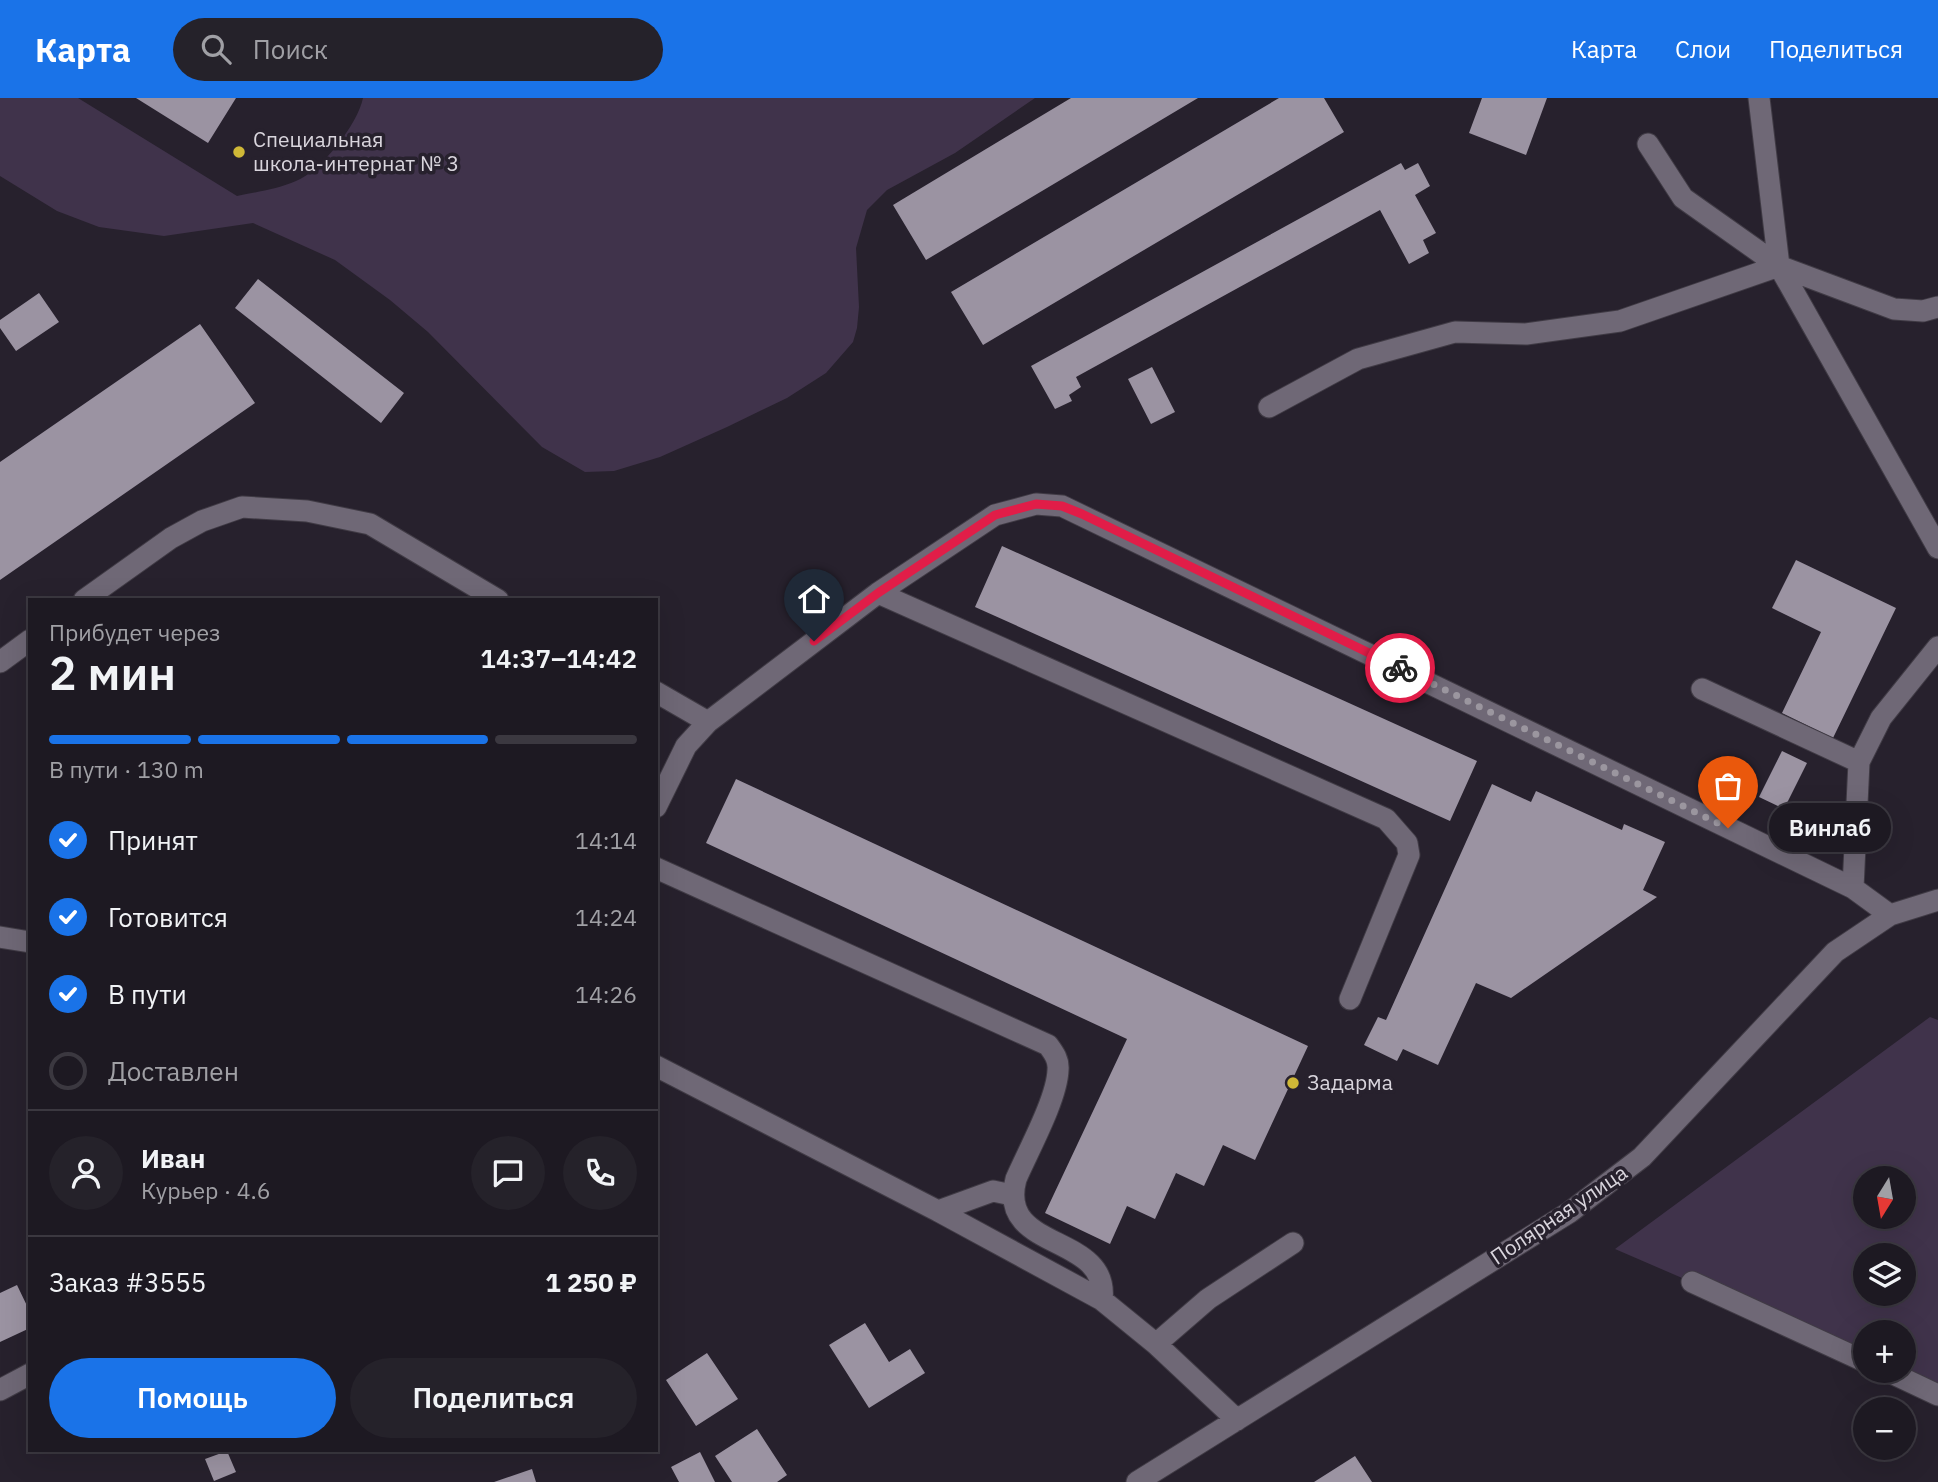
<!DOCTYPE html>
<html lang="ru">
<head>
<meta charset="utf-8">
<style>
  :root { --surface:#1d1922; --page:#25222a; --text:#f1f3f6; --muted:#a0a0a5; --line:#3b3840; --accent:#1a73e8 }
  body { margin:0; font-family:"IBM Plex Sans",sans-serif; background:var(--page); color:var(--text); height:100vh; display:flex; flex-direction:column; font-size:26px; white-space:nowrap }
  * { box-sizing:border-box; margin:0 }
  p { font-size:23px; color:var(--muted) }
  .icon { flex:none; width:38px; height:38px; fill:none; stroke:currentColor; stroke-width:2; stroke-linecap:round; stroke-linejoin:round }
  .map { position:relative; flex:1; overflow:hidden }
  .details { position:absolute; left:28px; top:500px; width:630px; height:854px; display:flex; flex-direction:column; background:var(--surface); border-radius:0px; box-shadow:0 7px 28px #0002,0 0 0 2px var(--line) }
  .details>* { flex:none }
  .needle { width:46px; rotate:191deg }
  .controls { position:absolute; left:1853px; top:1068px; display:grid; gap:14px }
  .controls a { display:grid; place-items:center; width:63px; height:63px; border-radius:50%; background:var(--surface); box-shadow:0 7px 28px #0002,0 0 0 2px var(--line); font-size:35px }
  .pin { position:absolute; display:grid; place-items:center; width:60px; height:60px; color:#fff; margin:-72px -30px; border-radius:50% 50% 50% 0; rotate:-45deg; box-shadow:0 0 7px #0007 }
  .pin .icon { rotate:45deg }
  .courier { position:absolute; display:grid; place-items:center; width:70px; height:70px; margin:-35px; border:5px solid #e11d48; border-radius:50%; background:#fff; color:#222; box-shadow:0 2px 9px #0007 }
  .bubble { position:absolute; height:49px; border-radius:24px; background:var(--surface); box-shadow:0 7px 28px #0002,0 0 0 2px var(--line); font-size:23px; font-weight:600; line-height:49px; text-align:center }
  .summary em { font-style:normal; font-weight:600 }
  .summary div { display:flex; flex-direction:column-reverse }
  .summary { display:flex; align-items:center; justify-content:space-between; height:119px; padding:0 21px }
  h1 { font-size:46px; font-weight:600; line-height:52px }
  .bar { display:grid; grid-template-columns:repeat(4,1fr); gap:10px 7px; align-content:center; height:84px; padding:0 21px }
  .bar i { height:9px; border-radius:5px; background:var(--line) }
  .bar .selected { background:var(--accent) }
  .bar p { grid-column:span 4 }
  .line { display:flex; align-items:center; gap:18px; padding:0 21px; border-top:2px solid var(--line) }
  .line div { flex:1 }
  .round { display:grid; place-items:center; flex:none; width:74px; height:74px; border-radius:37px; background:var(--page) }
  ol { padding:0 21px; list-style:none }
  li { display:flex; align-items:center; gap:21px; height:77px }
  li p { margin-inline-start:auto }
  li .icon { padding:7px; border-radius:50%; background:var(--accent); color:#fff; stroke-width:4 }
  li:last-child { color:var(--muted) }
  li i { width:38px; height:38px; border:4px solid var(--line); border-radius:50% }
  .primary-button { display:flex; gap:14px; margin-top:auto; padding:14px 21px }
  .primary-button a { flex:1; height:80px; border-radius:42px; background:var(--accent); color:#fff; font-size:28px; font-weight:600; line-height:80px; text-align:center }
  .primary-button a+a { background:var(--page); color:var(--text) }
  header { display:flex; align-items:center; gap:42px; box-sizing:border-box; height:98px; padding:0 35px; background:var(--accent); color:#fff }
  header strong { font-size:33px }
  nav { display:flex; gap:38px; margin-inline-start:auto; font-size:24px }
  .search { width:490px; height:63px; background:var(--page); display:flex; align-items:center; gap:18px; box-sizing:border-box; padding:0 24px; border-radius:38px; color:var(--muted); font-size:26px }
  .map>svg:first-child { display:block }
  .green { fill:#40334b; fill-rule:evenodd }
  .building { fill:#9b93a2 }
  .lines { fill:none; stroke-linecap:round; stroke-linejoin:round }
  .minor-casing { stroke:#403b45; stroke-width:23 }
  .minor { stroke:#6f6876; stroke-width:21 }
  .done { stroke:#9b969f; stroke-width:7; stroke-dasharray:0 12.6 }
  .route { stroke:#e11d48; stroke-width:9 }
  .poi-dot { fill:#cfb837; stroke:#27212d; stroke-width:2.5 }
  .labels { text-anchor:middle; stroke-width:7; stroke-linejoin:round; paint-order:stroke }
  .poi-label { font-size:21px; fill:#d9d5dd; stroke:#27212d; text-anchor:start }
  .street-label { font-size:21px; fill:#d9d5dd; stroke:#27212d }
</style>
</head>
<body>
<header>
<strong>Карта</strong>
<div class="search"><svg class="icon" aria-label="search" viewBox="0 0 24 24"><circle cx="10" cy="10" r="6"/><path d="M15 15l6 6"/></svg>Поиск</div>
<nav><a>Карта</a><a>Слои</a><a>Поделиться</a></nav>
</header>
<div class="map">
<svg width="1938" height="1384" viewBox="0 0 1938 1384">
  <rect width="100%" height="100%" fill="#27212d"/>
  <!-- green -->
  <path class="green" d="M0,0H78L237,98C256,94 278,91 296,83C321,73 358,26 363,0H1035L955,55L887,92L867,112L856,150L859,209L857,230L853,244L826,275L787,300L727,329L660,359L614,373L585,374L542,349L428,234L390,202L335,162L253,125L164,138L99,129L57,113L0,78Z
    M1930,919L1938,922V1291L1904,1272V1234H1866L1865,1259L1615,1151ZM1866,1080H1904V1118H1866ZM1866,1157H1904V1195H1866Z"/>
  <!-- building -->
  <path class="building" d="M136,0H236L208,45Z
    M1071,0H1198L926,162L893,107Z
    M1279,0H1324L1344,34L983,247L951,194Z
    M1482,0H1547L1526,57L1469,35Z
    M1401,65L1405,72L1418,65L1430,88L1415,97L1436,135L1423,142L1429,155L1409,166L1380,112L1076,279L1081,289L1069,297L1072,303L1055,311L1031,268Z
    M258,181L404,295L381,325L235,210Z
    M39,195L59,224L16,253L0,230V222Z
    M200,226L255,305L0,482V364Z
    M1152,269L1175,314L1151,326L1128,281Z
    M1002,448L1477,663L1450,723L975,509Z
    M1796,462L1896,510L1833,640L1782,615L1821,534L1772,510Z
    M1782,653L1807,665L1784,711L1759,699Z
    M736,681L1308,948L1255,1062L1223,1047L1204,1088L1176,1075L1155,1121L1127,1108L1110,1146L1045,1115L1127,941L706,745Z
    M1492,686L1531,704L1536,693L1622,732L1624,726L1665,744L1643,792L1657,799L1511,900L1476,885L1438,967L1403,951L1397,963L1364,947L1378,919L1386,922Z
    M17,1187L30,1214V1230L0,1244V1195Z
    M865,1225L889,1264L910,1251L925,1275L869,1310L829,1247Z
    M707,1255L738,1301L696,1328L666,1282Z
    M757,1331L787,1377L777,1384H732L715,1358Z
    M227,1353L236,1374L214,1383L205,1361Z
    M700,1354L715,1384H679L671,1369Z
    M1355,1358L1372,1384H1314Z
    M532,1371L536,1384H494Z"/>
  <g class="lines">
    <!-- minor casing -->
    <g class="minor-casing">
      <path id="minor" d="M1759,0L1779,168L1938,450
        M1648,46L1683,100L1779,168L1894,211L1923,213L1938,209
        M1269,309L1358,261L1455,234L1526,236L1620,223L1779,168
        M878,495L1386,721L1407,745L1409,757L1350,901
        M84,502L171,440L202,423L242,409L307,413L370,426L498,502
        M0,564L30,542
        M1702,591L1859,664
        M656,594L708,624
        M656,709L686,648L708,624L878,495L995,417L1036,406L1062,408L1853,790L1890,817
        M656,770L1048,947C1054,955 1059,962 1058,972C1057,1001 1028,1053 1016,1081C996,1155 1110,1134 1102,1202
        M1853,790L1859,664L1881,620L1938,549
        M0,839L30,844
        M656,968L938,1113L1102,1202L1156,1246L1237,1322
        M938,1113L993,1093L1012,1097
        M1692,1184L1866,1264
        M1156,1246L1208,1201L1293,1145
        M1885,1272L1938,1297
        M0,1292L30,1276
        M1137,1384L1570,1114L1642,1059L1835,854L1890,817L1938,802"/>
    </g>
    <!-- minor -->
    <use href="#minor" class="minor"/>
  </g>
  <g class="lines">
    <!-- done -->
    <path class="done" d="M1400,570L1728,730"/>
    <!-- route -->
    <path class="route" d="M814,543L878,495L995,417L1036,406L1062,408L1082,416L1400,570"/>
  </g>
  <!-- markers -->
  <g class="poi-dot">
    <circle cx="239" cy="54" r="7"/>
    <circle cx="1293" cy="985" r="7"/>
  </g>
  <g class="labels">
    <!-- poi labels -->
    <g class="poi-label">
      <text x="253" y="49">Специальная<tspan x="253" dy="24">школа-интернат № 3</tspan></text>
      <text x="1307" y="992">Задарма</text>
    </g>
    <!-- street labels -->
    <g class="street-label">
      <text transform="translate(1559 1117) rotate(-34)" y="7">Полярная улица</text>
    </g>
  </g>
</svg>
<div class="controls">
<a><svg class="needle" viewBox="-14 -14 28 28"><path d="M0-13l5 13h-10z" fill="#e53935"/><path d="M0 13l5-13h-10z" fill="#a0a0a5"/></svg></a>
<a><svg class="icon" aria-label="layers" viewBox="0 0 24 24"><path d="M12 4l9 5-9 5-9-5zM3 14l9 5 9-5"/></svg></a>
<a>+</a>
<a>−</a>
</div>
<div class="pin" style="left:1728px;top:730px;background:#ea580c"><svg class="icon" aria-label="bag" viewBox="0 0 24 24"><path d="M5 8h14l-1 12H6zM9 8a3 3 0 0 1 6 0"/></svg></div>
<div class="pin" style="left:814px;top:543px;background:#1f2937"><svg class="icon" aria-label="home" viewBox="0 0 24 24"><path d="M3 11l9-7 9 7M6 9v11h12V9"/></svg></div>
<div class="courier" style="left:1400px;top:570px"><svg class="icon" aria-label="bike" viewBox="0 0 24 24"><circle cx="6" cy="16" r="4"/><circle cx="18" cy="16" r="4"/><path d="M6 16l4-8h5l3 8M10 8l3 8H6M13 5h3"/></svg></div>
<div class="bubble" style="left:1769px;top:705px;width:122px">Винлаб</div>
<section class="details">
<div class="summary"><div><h1>2 мин</h1><p>Прибудет через</p></div><em>14:37–14:42</em></div>
<div class="bar"><i class="selected"></i><i class="selected"></i><i class="selected"></i><i></i><p>В пути · 130 m</p></div>
<ol>
<li><svg class="icon" aria-label="check" viewBox="0 0 24 24"><path d="M5 12l5 5 9-10"/></svg>Принят<p>14:14</p></li>
<li><svg class="icon" aria-label="check" viewBox="0 0 24 24"><path d="M5 12l5 5 9-10"/></svg>Готовится<p>14:24</p></li>
<li><svg class="icon" aria-label="check" viewBox="0 0 24 24"><path d="M5 12l5 5 9-10"/></svg>В пути<p>14:26</p></li>
<li><i></i>Доставлен</li>
</ol>
<div class="line" style="height:126px"><a class="round"><svg class="icon" aria-label="person" viewBox="0 0 24 24"><circle cx="12" cy="8" r="4"/><path d="M4 21q1-7 8-7t8 7"/></svg></a><div><b>Иван</b><p>Курьер · 4.6</p></div><a class="round"><svg class="icon" aria-label="chat" viewBox="0 0 24 24"><path d="M4 5h16v11H9l-5 4z"/></svg></a><a class="round"><svg class="icon" aria-label="phone" viewBox="0 0 24 24"><path d="M5 4h4l2 5-3 2q2 4 5 5l2-3 5 2v4C11 20 4 13 5 4z"/></svg></a></div>
<div class="line" style="height:91px"><div>Заказ #3555</div><b>1 250 ₽</b></div>
<div class="primary-button"><a>Помощь</a><a>Поделиться</a></div>
</section>
</div>
</body>
</html>
